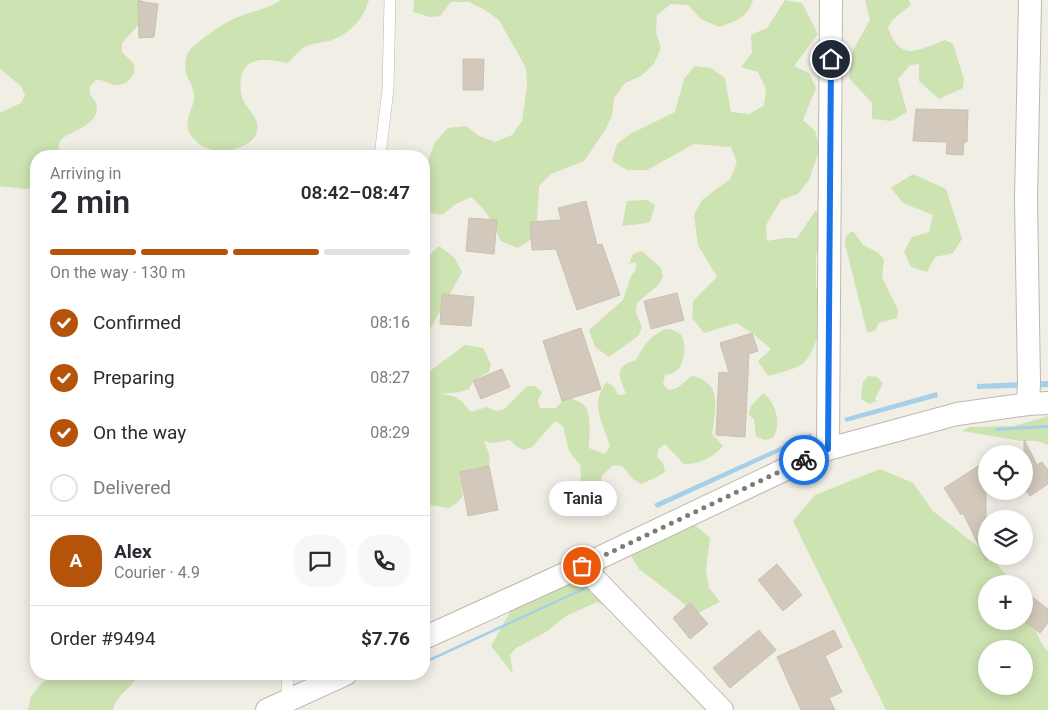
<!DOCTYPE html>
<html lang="en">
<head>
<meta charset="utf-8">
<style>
  :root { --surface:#fff; --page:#f7f7f7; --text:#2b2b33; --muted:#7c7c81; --line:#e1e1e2; --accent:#b45309 }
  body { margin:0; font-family:Roboto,sans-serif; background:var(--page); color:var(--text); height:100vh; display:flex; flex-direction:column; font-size:19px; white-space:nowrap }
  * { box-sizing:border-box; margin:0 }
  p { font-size:16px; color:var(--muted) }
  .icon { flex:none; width:28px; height:28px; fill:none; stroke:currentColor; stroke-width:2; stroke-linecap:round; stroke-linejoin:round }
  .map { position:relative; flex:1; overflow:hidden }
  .panel { position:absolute; left:30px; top:150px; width:400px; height:530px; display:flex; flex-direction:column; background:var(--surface); border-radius:20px; box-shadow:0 2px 12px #0003 }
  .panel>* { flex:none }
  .tools { position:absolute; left:978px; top:445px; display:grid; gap:10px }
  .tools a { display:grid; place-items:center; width:55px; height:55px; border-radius:50%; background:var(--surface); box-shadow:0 2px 12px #0003; font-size:25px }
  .pin { position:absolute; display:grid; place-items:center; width:42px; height:42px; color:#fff; margin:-21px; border:2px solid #fff; border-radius:50%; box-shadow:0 1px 5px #0007 }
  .courier { position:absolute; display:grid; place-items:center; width:50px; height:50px; margin:-25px; border:4px solid #1a73e8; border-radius:50%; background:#fff; color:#222; box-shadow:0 1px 6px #0007 }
  .bubble { position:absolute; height:35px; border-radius:18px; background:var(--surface); box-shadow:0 2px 12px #0003; font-size:16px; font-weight:600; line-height:35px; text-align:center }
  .summary em { font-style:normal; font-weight:600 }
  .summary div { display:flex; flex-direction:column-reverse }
  .summary { display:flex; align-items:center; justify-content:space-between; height:85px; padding:0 20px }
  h1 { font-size:32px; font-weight:600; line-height:38px }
  .bar { display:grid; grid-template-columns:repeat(4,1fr); gap:8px 5px; align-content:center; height:60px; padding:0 20px }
  .bar i { height:6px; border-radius:4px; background:var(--line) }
  .bar .selected { background:var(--accent) }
  .bar p { grid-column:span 4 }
  .line { display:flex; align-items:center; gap:12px; padding:0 20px; border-top:1px solid var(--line) }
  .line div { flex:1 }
  .round { display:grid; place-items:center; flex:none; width:52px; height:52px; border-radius:20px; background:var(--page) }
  ol { padding:0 20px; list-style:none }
  li { display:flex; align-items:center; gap:15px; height:55px }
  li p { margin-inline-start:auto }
  li .icon { padding:5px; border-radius:50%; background:var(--accent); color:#fff; stroke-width:4 }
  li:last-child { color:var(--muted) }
  li i { width:28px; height:28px; border:2px solid var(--line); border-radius:50% }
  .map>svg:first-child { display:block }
  .green { fill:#cde3b1; fill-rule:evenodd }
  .water { fill:#a6cfea }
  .building { fill:#d2c9bc; stroke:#ccc1b0 }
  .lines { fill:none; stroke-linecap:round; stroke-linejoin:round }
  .service-casing { stroke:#bfb8ac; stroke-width:12 }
  .minor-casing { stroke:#bfb8ac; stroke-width:24 }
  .service { stroke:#fff; stroke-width:11 }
  .minor { stroke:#fff; stroke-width:22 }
  .done { stroke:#807c74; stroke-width:5; stroke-dasharray:0 9 }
  .route { stroke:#1a73e8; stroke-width:6 }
</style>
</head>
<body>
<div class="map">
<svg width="1048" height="710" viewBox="0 0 1048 710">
  <rect width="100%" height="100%" fill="#f1eee6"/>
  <!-- green -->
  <path class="green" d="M0,0H142L141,22L122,43V52L134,64C134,66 135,69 134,72C132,81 120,88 111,84C103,81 105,80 96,80L90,86C90,89 89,92 90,94C92,99 97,101 97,108C96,130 62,131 59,144C58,148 59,153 59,156H36V188L25,189L0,186V113L21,103L25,95L21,86L0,69Z
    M281,0H369C363,20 349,35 329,41C322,42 316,43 309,45C300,48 295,56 288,63C271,60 244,54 241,78C240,85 240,93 243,100C247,108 255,115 257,123C261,140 243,147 231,150C219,152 208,151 198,143C191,137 186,130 188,120C189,112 195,104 194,95C192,78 181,76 187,55C189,49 195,45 200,41C212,31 224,23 238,17C253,11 268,9 281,0Z
    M414,0H753C748,17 735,22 719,27L701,19L688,5L671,4L657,15L656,32L661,48L654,64L641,76L625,83L614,98L612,116L604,132L584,161L551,174L539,186L537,221L533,238L518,248L501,241C493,222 487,211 471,197L456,204L442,215L425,212L429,158L435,142L448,128L466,126L479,136L495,142L512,135L522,121L527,86L526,68L499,20L485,10L469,2H451L440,16L430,17L413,12Z
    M785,0L802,3L818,34L794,66L809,73L816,88L803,120L815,131L820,148L809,180L798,194L781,200L766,225L767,241L784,238H797L816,210L827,224L828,241L816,254V287L826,301C822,318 816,358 799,366C789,371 778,373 768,376L758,361L771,349L752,333L737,323L704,333L692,318L693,301L717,277L698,245L694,215L702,200L730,179L737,163L731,147L694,144L647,170H627L612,161L617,144L630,134L675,112L684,79L695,66L711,68L725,78L731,112L749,114L764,106L766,89L758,72L741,67L752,53L751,35L767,28Z
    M865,0H909L911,5L892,20L888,28C901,63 918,50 945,40L953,44L964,79L963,88L939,99L919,81V64L910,65L898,79L907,112L892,121L872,119V103L849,78L853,50L870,20Z
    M913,174L946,189L962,239L953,253L935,257L927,272L911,267L904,252L912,237L929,232L933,215L903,203L891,188Z
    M647,200L655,205L650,222C640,225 633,224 622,226L627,201Z
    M853,231L863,245L879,253L884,260L882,277L898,310L897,318L879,323L875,331L863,333L867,332L845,244L846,236Z
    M439,246L454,257L462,272L432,326L424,335V260Z
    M642,251L661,268L663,277L658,285L637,303L636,312L642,328L638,336L609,357L595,347L589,330L623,300L631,276L636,270V262L629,264L633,254Z
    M665,329C670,329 676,330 680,334C687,341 685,361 679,368C675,373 670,374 665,375L663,384L669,390L677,388L692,376C724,383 715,410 712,434L723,446C714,457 698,465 684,464L665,444L658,449L657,457L663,463L665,472L657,477L641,484L633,479L622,466L613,465L601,477L604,493C596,507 589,510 577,498L578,486L581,478L580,465L569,451L563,426L555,421L532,447L524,450L516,446L510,440L493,443L484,441L490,457L489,466L460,472L463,496L457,503L449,508L424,504V370L430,371L465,345L483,348L491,364L489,372L473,381L469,389L460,392L439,394C457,395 460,399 471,412L487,407L495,411L503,410L527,386H535L542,392L538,400L540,408H556L562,401L570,398C575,400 582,402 585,406C592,417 589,435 589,448L605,454L610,446C603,425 589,401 607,382L614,387L618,395L626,394C620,377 612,367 636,360C643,346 650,336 665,329Z
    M868,376L877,377L883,383L875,399L877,401L869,404L861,399L863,382Z
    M763,393C776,403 782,423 773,438L765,440L756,437L754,419L748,414L751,406Z
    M1048,416V445L1037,441H1021L962,431L970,427L1014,426Z
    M880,469L913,483L933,511L986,553V556H990L1012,582L1013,584H986V621H1024V603C1032,616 1037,642 1048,651V710H886L793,521L815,495ZM986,649H1024V686H986Z
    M684,516L710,538L706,570L709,588L720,602L694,615L682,602L639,569L630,554Z
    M579,584L605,589L620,614L597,602L566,616L546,632L516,648L510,655L513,674L491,646L513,607L561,586Z
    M92,674H139C133,687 116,695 113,710H28L31,696L42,683L49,678H74Z"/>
  <!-- water -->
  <path class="water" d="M1048,381V387L977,389V384Z
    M937,392L938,397L846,422L844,418Z
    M1048,425V428L995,431L996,428Z
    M811,433L812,437L657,508L654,504Z
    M585,587L586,589L424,664V661Z"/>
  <!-- building -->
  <path class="building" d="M138,1L158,4L154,37L139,38Z
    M463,59H484L483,90H463Z
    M916,109L968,110L967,142H964L963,155L946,154L947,142L913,141Z
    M586,201L597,245L602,244L620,295L577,310L556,249L532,250L530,222L561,220L558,208Z
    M469,218L497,220L494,254L466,251Z
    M677,293L684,320L651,329L644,301Z
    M442,294L474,297L471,326L440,324Z
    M581,328L601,389L562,401L543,341Z
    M752,333L758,351L749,354L745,437L716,435L719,372L729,373L720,343Z
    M502,369L510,387L481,399L473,381Z
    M1024,439L1037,465L1042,462L1048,470V484L1030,496L1024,488Z
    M986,461V561L963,513L961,515L944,488Z
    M489,466L498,510L468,516L460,472Z
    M777,564L802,595L783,611L758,580Z
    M1031,596L1048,609V623L1040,633L1024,621V605Z
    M690,603L708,624L690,639L673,618Z
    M759,630L776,650L730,688L713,668Z
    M834,630L842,647L825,656L842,692L829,698L835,710H801L777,657Z"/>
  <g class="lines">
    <!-- service casing -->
    <g class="service-casing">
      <path id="service" d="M380,156L388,89L390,0
        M287,674L288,700"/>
    </g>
    <!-- minor casing -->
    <g class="minor-casing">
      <path id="minor" d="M1028,404L1029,382L1026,199L1030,0
        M828,449L831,0
        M582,566L722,710
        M424,638L582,566L828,449L957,414L1028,404L1048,403
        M267,710L346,674"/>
    </g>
    <!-- service -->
    <use href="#service" class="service"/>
    <!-- minor -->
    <use href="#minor" class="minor"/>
  </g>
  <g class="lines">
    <!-- done -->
    <path class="done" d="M582,566L804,460"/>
    <!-- route -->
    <path class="route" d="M804,460L828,449L831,59"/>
  </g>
</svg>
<div class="tools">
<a><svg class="icon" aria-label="locate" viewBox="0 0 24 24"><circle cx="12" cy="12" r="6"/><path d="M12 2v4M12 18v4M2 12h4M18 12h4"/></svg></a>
<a><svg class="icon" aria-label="layers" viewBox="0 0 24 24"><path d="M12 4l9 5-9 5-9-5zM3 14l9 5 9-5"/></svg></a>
<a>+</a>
<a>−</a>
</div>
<div class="pin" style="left:582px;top:566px;background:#ea580c"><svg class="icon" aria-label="bag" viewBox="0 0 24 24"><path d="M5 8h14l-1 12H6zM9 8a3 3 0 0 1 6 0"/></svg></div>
<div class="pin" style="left:831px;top:59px;background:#1f2937"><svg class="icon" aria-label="home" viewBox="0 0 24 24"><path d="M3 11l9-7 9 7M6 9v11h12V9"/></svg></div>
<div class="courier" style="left:804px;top:460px"><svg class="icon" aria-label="bike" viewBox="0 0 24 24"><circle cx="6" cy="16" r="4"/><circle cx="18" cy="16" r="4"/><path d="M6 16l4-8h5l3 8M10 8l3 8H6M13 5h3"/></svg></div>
<div class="bubble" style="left:549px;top:481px;width:68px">Tania</div>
<section class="panel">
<div class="summary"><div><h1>2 min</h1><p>Arriving in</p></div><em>08:42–08:47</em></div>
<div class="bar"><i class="selected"></i><i class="selected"></i><i class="selected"></i><i></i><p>On the way · 130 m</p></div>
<ol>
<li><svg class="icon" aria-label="check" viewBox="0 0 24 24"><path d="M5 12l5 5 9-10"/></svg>Confirmed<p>08:16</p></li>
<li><svg class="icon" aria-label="check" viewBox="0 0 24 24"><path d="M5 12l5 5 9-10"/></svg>Preparing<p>08:27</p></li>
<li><svg class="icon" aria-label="check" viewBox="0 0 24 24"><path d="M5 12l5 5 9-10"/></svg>On the way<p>08:29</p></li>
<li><i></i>Delivered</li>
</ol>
<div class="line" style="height:90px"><b class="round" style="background:var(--accent);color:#fff">A</b><div><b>Alex</b><p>Courier · 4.9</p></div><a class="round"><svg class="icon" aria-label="chat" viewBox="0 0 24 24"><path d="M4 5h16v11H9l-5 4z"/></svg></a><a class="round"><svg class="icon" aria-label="phone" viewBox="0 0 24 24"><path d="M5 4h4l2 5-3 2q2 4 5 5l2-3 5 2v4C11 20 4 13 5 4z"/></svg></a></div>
<div class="line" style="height:65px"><div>Order #9494</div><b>$7.76</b></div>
</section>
</div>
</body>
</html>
